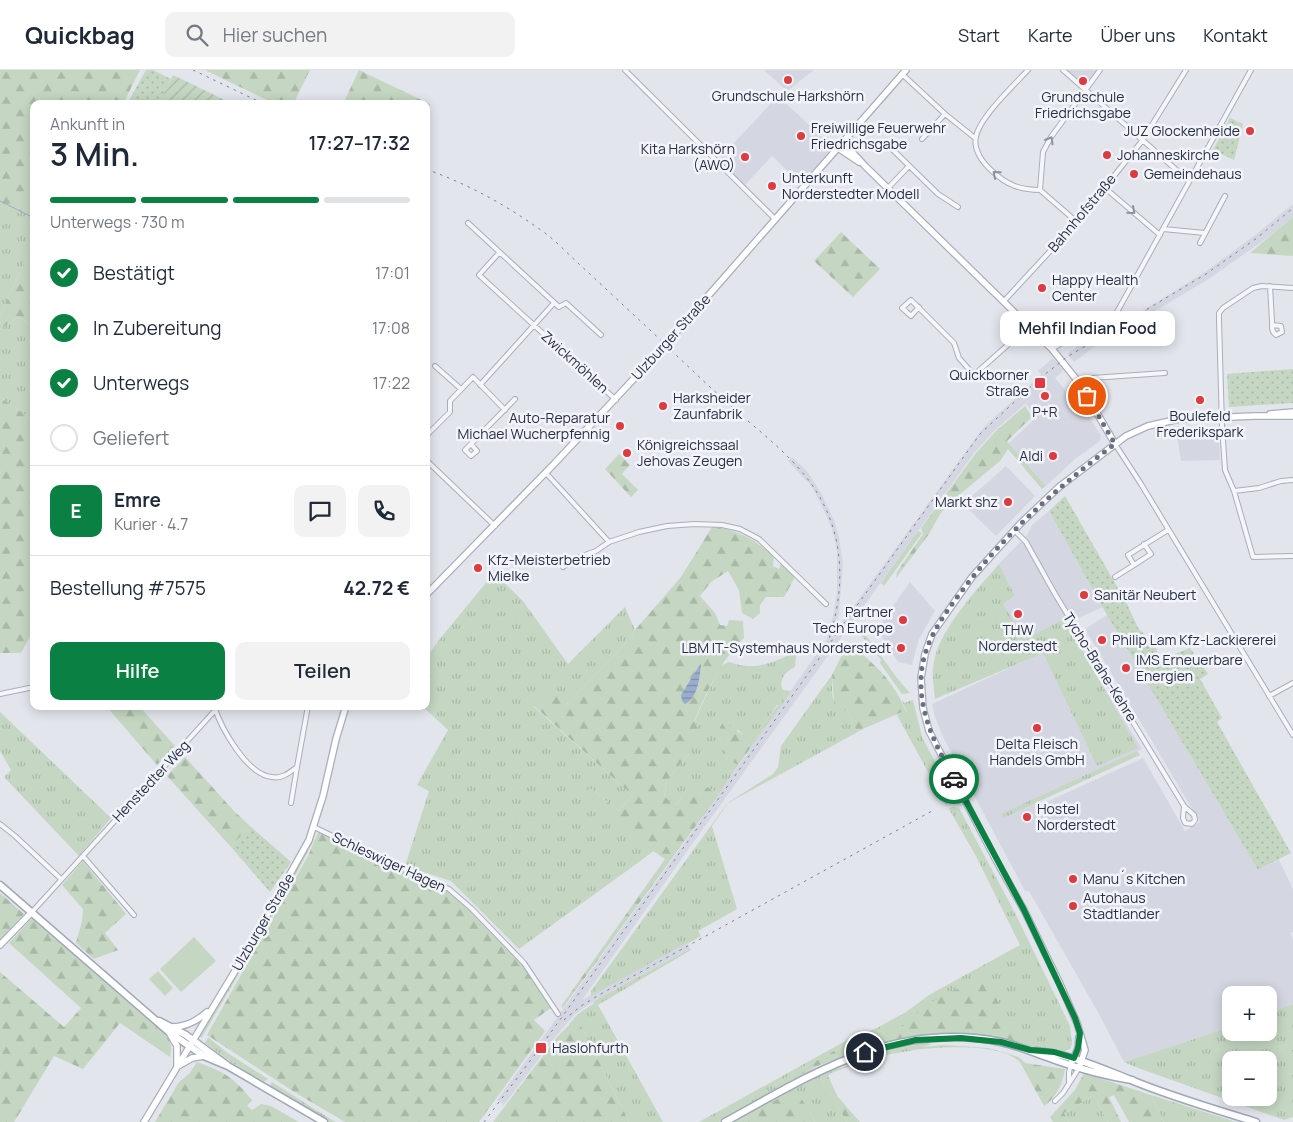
<!DOCTYPE html>
<html lang="de">
<head>
<meta charset="utf-8">
<style>
  :root { --surface:#fff; --page:#f2f2f3; --text:#1f2937; --muted:#747a83; --line:#e0e1e3; --accent:#0b8043 }
  body { margin:0; font-family:Manrope,sans-serif; background:var(--page); color:var(--text); height:100vh; display:flex; flex-direction:column; font-size:19px; white-space:nowrap }
  * { box-sizing:border-box; margin:0 }
  p { font-size:16px; color:var(--muted) }
  .icon { flex:none; width:28px; height:28px; fill:none; stroke:currentColor; stroke-width:2; stroke-linecap:round; stroke-linejoin:round }
  .map { position:relative; flex:1; overflow:hidden }
  .panel { position:absolute; left:30px; top:30px; width:400px; height:610px; display:flex; flex-direction:column; background:var(--surface); border-radius:10px; box-shadow:0 2px 12px #0003 }
  .panel>* { flex:none }
  .tools { position:absolute; left:1222px; top:916px; display:grid; gap:10px }
  .tools a { display:grid; place-items:center; width:55px; height:55px; border-radius:10px; background:var(--surface); box-shadow:0 2px 12px #0003; font-size:25px }
  .pin { position:absolute; display:grid; place-items:center; width:42px; height:42px; color:#fff; margin:-21px; border:2px solid #fff; border-radius:50%; box-shadow:0 1px 5px #0007 }
  .courier { position:absolute; display:grid; place-items:center; width:50px; height:50px; margin:-25px; border:4px solid #0b8043; border-radius:50%; background:#fff; color:#222; box-shadow:0 1px 6px #0007 }
  .bubble { position:absolute; height:35px; border-radius:10px; background:var(--surface); box-shadow:0 2px 12px #0003; font-size:16px; font-weight:600; line-height:35px; text-align:center }
  .headline em { font-style:normal; font-weight:600 }
  .headline div { display:flex; flex-direction:column-reverse }
  .headline { display:flex; align-items:center; justify-content:space-between; height:85px; padding:0 20px }
  h1 { font-size:32px; font-weight:600; line-height:38px }
  .bar { display:grid; grid-template-columns:repeat(4,1fr); gap:8px 5px; align-content:center; height:60px; padding:0 20px }
  .bar i { height:6px; border-radius:4px; background:var(--line) }
  .bar .on { background:var(--accent) }
  .bar p { grid-column:span 4 }
  .line { display:flex; align-items:center; gap:12px; padding:0 20px; border-top:1px solid var(--line) }
  .line div { flex:1 }
  .round { display:grid; place-items:center; flex:none; width:52px; height:52px; border-radius:10px; background:var(--page) }
  ol { padding:0 20px; list-style:none }
  li { display:flex; align-items:center; gap:15px; height:55px }
  li p { margin-inline-start:auto }
  li .icon { padding:5px; border-radius:50%; background:var(--accent); color:#fff; stroke-width:4 }
  li:last-child { color:var(--muted) }
  li i { width:28px; height:28px; border:2px solid var(--line); border-radius:50% }
  .primary-button { display:flex; gap:10px; margin-top:auto; padding:10px 20px }
  .primary-button a { flex:1; height:58px; border-radius:10px; background:var(--accent); color:#fff; font-size:20px; font-weight:600; line-height:58px; text-align:center }
  .primary-button a+a { background:var(--page); color:var(--text) }
  header { display:flex; align-items:center; gap:30px; box-sizing:border-box; height:70px; padding:0 25px; background:var(--surface); border-bottom:1px solid var(--line) }
  header strong { font-size:24px }
  nav { display:flex; gap:28px; margin-inline-start:auto; font-size:18px }
  .search { width:350px; height:45px; background:var(--page); display:flex; align-items:center; gap:12px; box-sizing:border-box; padding:0 18px; border-radius:10px; color:var(--muted); font-size:19px }
  .map>svg:first-child { display:block }
  .built { fill:#d4d7e1 }
  .grass { fill:url(#grass-tufts); fill-rule:evenodd }
  .forest { fill:url(#forest-firs) }
  .park { fill:url(#park-dots) }
  .garden { fill:url(#garden-furrows) }
  .pitch { fill:#c5d7c2 }
  .water { fill:url(#water-rules) }
  .lines { fill:none; stroke-linecap:round; stroke-linejoin:round }
  .stream { stroke:#9aadcf; stroke-width:1 }
  .street-casing { stroke:#aaaeba; stroke-width:6 }
  .secondary-casing { stroke:#aaaeba; stroke-width:8 }
  .primary-casing { stroke:#a0a7b9; stroke-width:9 }
  .street { stroke:#f5f6fa; stroke-width:4 }
  .secondary { stroke:#fff; stroke-width:5.5 }
  .primary { stroke:#fff; stroke-width:6 }
  .rail { stroke:#7a8197; stroke-width:1; stroke-dasharray:2.5 5; stroke-linecap:butt }
  .secondary-bridge-casing { stroke:#aaaeba; stroke-width:8; stroke-linecap:butt }
  .secondary-bridge { stroke:#fff; stroke-width:5.5 }
  .oneway { stroke:#8e92a0 }
  .done { stroke:#696f80; stroke-width:5; stroke-dasharray:0 9 }
  .route { stroke:#0b8043; stroke-width:6 }
  .poi-dot { fill:#dc3c40; stroke:#f2f4f9; stroke-width:2 }
  .labels { text-anchor:middle; stroke-width:5; stroke-linejoin:round; paint-order:stroke }
  .poi-label { font-size:14px; fill:#282f46; stroke:#f2f4f9; text-anchor:start }
  .street-label { font-size:14px; fill:#282f46; stroke:#f2f4f9 }
</style>
</head>
<body>
<header>
<strong>Quickbag</strong>
<div class="search"><svg class="icon" aria-label="search" viewBox="0 0 24 24"><circle cx="10" cy="10" r="6"/><path d="M15 15l6 6"/></svg>Hier suchen</div>
<nav><a>Start</a><a>Karte</a><a>Über uns</a><a>Kontakt</a></nav>
</header>
<div class="map">
<svg width="1293" height="1052" viewBox="0 0 1293 1052">
  <defs>
    <pattern id="grass-tufts" width="24" height="20" patternUnits="userSpaceOnUse" patternTransform="scale(1.25)"><rect width="24" height="20" fill="#c5d7c2"/><path d="M3 7l-1-3M5 7V3M7 7l1-3M15 17l-1-3M17 17v-4M19 17l1-3" fill="none" stroke="#a9b9a8"/></pattern>
    <pattern id="forest-firs" width="22" height="20" patternUnits="userSpaceOnUse" patternTransform="scale(1.25)"><rect width="22" height="20" fill="#c5d7c2"/><path d="M5 1l3.5 6h-7zM16 11l3.5 6h-7z" fill="#a9b9a8"/></pattern>
    <pattern id="park-dots" width="8" height="8" patternUnits="userSpaceOnUse" patternTransform="scale(1.25)"><rect width="8" height="8" fill="#c5d7c2"/><path d="M2 2h.1M6 6h.1" fill="none" stroke="#a9b9a8" stroke-width="1.8" stroke-linecap="round"/></pattern>
    <pattern id="garden-furrows" width="10" height="10" patternUnits="userSpaceOnUse" patternTransform="scale(1.25)"><rect width="10" height="10" fill="#c5d7c2"/><path d="M-1 1l2-2M0 10L10 0M9 11l2-2" fill="none" stroke="#a9b9a8"/></pattern>
    <pattern id="water-rules" width="6" height="5" patternUnits="userSpaceOnUse" patternTransform="scale(1.25)"><rect width="6" height="5" fill="#9aadcf"/><path d="M0 2.5h6" fill="none" stroke="#7e8daa"/></pattern>
  </defs>
  <rect width="100%" height="100%" fill="#e2e5ec"/>
  <!-- built -->
  <path class="built" d="M764,0H814L787,21Z
    M1063,0H1100L1084,20Z
    M778,26L833,77L801,114L772,86L745,115L719,89Z
    M1293,134V147L1270,166L1207,210L1093,278L1074,292L1067,284L1077,277L1139,243L1205,202L1254,166Z
    M1053,288L1064,300L1055,308L1066,321L1074,314L1082,323L1086,342L1101,366L1100,371L1075,389L1046,416L1009,373L1037,347L1026,334L1039,322L995,360L975,382L690,777L582,930L686,872L690,879L594,931L574,945L556,966L504,1035L497,1030L685,772L827,569L832,551L837,523V480L832,459L821,434L812,417L788,391L792,387L807,401L821,423L834,450L839,467L843,494L839,542L835,562L977,366L986,355L1041,305L1038,301Z
    M1207,358H1218L1220,390L1181,391L1176,359Z
    M1006,396L1035,426L996,466L963,434Z
    M1049,441L1103,537L1078,548L1064,549L1025,569L1003,534L1015,526L999,494L1027,465L1032,455Z
    M910,512L935,541L919,569L912,595L898,592L877,559Z
    M1107,545L1258,800L1279,790L1293,819V862L1290,863L1293,869V934L1269,943V925H1231V957L1124,992L1099,944L1029,821H1025L943,667L935,647L932,634L1074,568L1142,679L1038,727L1042,734L1143,688L1185,761L1200,752L1085,559Z"/>
  <!-- grass -->
  <path class="grass" d="M0,132L34,147V173L0,245Z
    M18,246L34,257V351L0,327V260Z
    M999,494L1015,526L1003,534L1025,569L1064,549L1138,678L1097,696L1043,583L935,629C934,619 932,608 933,598C936,562 976,521 999,494Z
    M494,503L523,531L568,594L625,537L635,560L632,567L565,636H533L632,725L619,741L590,718L654,781L519,879L451,811L405,796L429,721L417,715L448,660L422,636H426V588L439,570Z
    M861,560C877,578 892,604 910,623L902,624L880,593L881,590L861,565Z
    M793,583L796,586L795,597C785,602 778,610 783,620L791,621L781,636L777,635L753,668L746,667L738,660L727,667L729,671L722,681L727,689L738,695L719,724L707,717L702,723L696,724L694,716L688,717L677,735L664,728L667,710L693,679L694,652L720,596L729,592C754,601 770,594 793,583Z
    M832,605C833,623 828,635 848,641L856,660L865,658L728,733L712,756L737,839L698,861L701,866L687,874L686,873L591,926V921L726,735L729,732L773,704L778,697L781,676Z
    M902,630L904,633L913,630L922,667L954,728L946,735L897,645L902,642L907,643Z
    M0,642L111,748L79,786L4,707L11,700L0,681Z
    M1137,681L1140,685L1003,748L1001,744Z
    M952,737L959,738L1015,843L1070,956L1072,974L1070,979L1065,981V984H1061L1013,972L1016,968L901,958L892,963L843,976L773,1015L833,991L719,1052H699L849,969L877,958L906,942L929,925L1020,875L977,788L949,739Z
    M313,769L314,770L285,825L202,967H200Z
    M690,879L691,880L598,935L663,1052H629L580,954L569,955V954L578,944L593,934L594,931Z
    M1293,934V1047L1284,1050L1138,998L1124,992L1231,957V962H1269V943ZM1231,990H1269V1028H1231Z
    M156,956C167,966 174,971 170,987L145,970Z
    M208,967L226,982L268,1009L263,1012L225,988L205,973Z
    M928,973L932,974L922,977L921,979C885,985 853,989 820,1007L847,1052H815L796,1020L736,1052H730L831,998L872,982Z
    M272,1012L332,1050L336,1052H329L270,1016Z
    M1094,1025L1108,1052H1069L1064,1043Z
    M1151,1025L1236,1052H1164Z"/>
  <!-- forest -->
  <path class="forest" d="M0,0H140L123,34H34V147L0,132Z
    M205,0H310L293,34H275Z
    M359,0L430,34L426,46V34H343Z
    M1293,147V186L1250,183Z
    M841,162L880,199L853,227L814,191Z
    M34,173V257L18,246L0,260V245Z
    M0,327L34,351V559L21,583H0Z
    M1025,336L1032,347L1007,371L1046,416L1042,419L1008,379L1000,391L953,430L940,444L929,464L896,508L897,502L923,464L921,458L976,383L996,361Z
    M619,384L630,395L622,404L638,420L631,427L605,399Z
    M712,457C737,459 755,470 774,486L773,496L779,499L781,493L795,507L784,527H766L760,535V543L753,549L742,543L739,520L728,501L711,512L700,526L715,543L720,555L727,556L729,550L743,551L744,568C719,592 708,621 694,651L698,657L693,679L667,710L664,727L677,735L688,717L694,715L697,724L702,723L707,717L719,724L562,939V935L665,789L650,779L585,723L590,718L619,741L632,725L533,635L551,620L565,636L632,567L635,560L681,507Z
    M848,576L853,577C877,595 897,616 907,644L902,642L865,658L856,660L848,641L838,638L834,633L832,605L845,579L848,582L851,580Z
    M778,635L781,636L738,695L727,689L722,681L729,670L727,667H722L720,657L725,651C731,658 743,666 752,668Z
    M106,636H139L175,676L157,695Z
    M185,687L233,740L250,756L231,777L167,706Z
    M319,760L449,819L471,840L523,894L551,938L534,950L545,961L479,1052H345L296,1023L207,965L308,786Z
    M83,791L126,844L105,863L118,880L94,889L76,873L82,851L83,839L62,815Z
    M0,823L24,844L0,870Z
    M32,848L156,956L145,970L120,953L83,999L54,986L14,1052H0V902L64,957L81,938L9,873Z
    M984,906L1017,968L1013,972L1010,969L1006,971L996,969L899,970L877,975L817,996L777,1018L773,1015L843,976L892,962L901,958L929,933Z
    M574,952L580,954L629,1052H493L558,966L567,957Z
    M944,975L988,978L1019,987L1025,993L1065,999C1063,1013 1056,1028 1044,1036L1020,992C1000,973 947,977 921,979V977Z
    M880,985V986L831,1003L828,1006L838,1027L860,1052H847L820,1007L831,1001Z
    M197,992C226,1003 232,1006 252,1030L247,1036L252,1040L261,1034L271,1036L299,1052H155L179,1012L189,1004Z
    M1084,1003L1151,1025L1164,1052H1129L1114,1025L1109,1027L1121,1052H1108L1094,1025L1064,1043L1069,1052H1053L1050,1047L1075,1020Z
    M796,1019L815,1052H736Z"/>
  <!-- park -->
  <path class="park" d="M146,0H153L171,9L159,34H127Z
    M1230,48L1243,54L1234,90L1213,80Z
    M1293,299V333L1229,337L1227,304Z
    M1065,426L1127,534L1138,558L1155,575L1160,590L1190,578L1208,604L1200,609L1222,648L1217,652L1291,783L1258,800L1107,545L1049,441Z
    M250,756L291,792L270,822L231,777Z"/>
  <!-- garden -->
  <path class="garden" d="M173,5L233,34H159Z"/>
  <!-- pitch -->
  <path class="pitch" d="M918,461L922,463L884,516L881,513Z
    M194,867L216,891L181,922L160,899Z
    M158,901L173,918L165,926L149,909Z"/>
  <!-- water -->
  <path class="water" d="M701,593C700,606 698,628 685,634L682,631L681,625Z"/>
  <g class="lines">
    <!-- stream -->
    <path class="stream" d="M0,131L34,148"/>
    <!-- street casing -->
    <g class="street-casing">
      <path id="street" d="M625,0L775,149
        M1028,0C1014,15 979,48 976,67C973,80 983,93 992,101C1007,115 1020,120 1040,120
        M1063,0L1189,111
        M902,4L945,44L975,68
        M922,69L945,44
        M892,79L938,124L958,137
        M888,118L909,96
        M1105,118L1160,165
        M1077,152L1040,120L1043,82L1051,67L1100,0
        M468,153L559,237L566,233L601,265
        M1163,159L1205,163
        M1200,173L1225,126
        M499,183L479,205L616,330
        M1270,216L1272,251C1272,256 1271,262 1276,265L1282,262L1281,256L1272,255
        M1293,218L1262,216L1253,218L1223,238L1219,243V250L1222,356L1225,400L1234,421L1253,487L1293,486
        M1004,231L1077,152L1142,71L1186,0
        M919,237L911,246L902,238L911,230L954,273L959,288L974,305L1029,256
        M1052,279L1068,269L1094,263L1112,251L1251,0
        M435,296L461,319
        M1080,314L1092,308L1165,303
        M480,315L554,233
        M426,366L450,342V331L473,307L505,340
        M471,374L477,381L471,386L465,380L515,329
        M1115,374L1141,414L1293,665
        M426,390L495,456
        M546,403L609,472
        M1234,421L1259,418L1281,411L1293,410
        M1014,460L1026,472L1055,524L1184,736L1194,745L1195,750L1192,754L1185,753L1183,748L1184,736
        M1134,495L1151,484L1144,474
        M563,497L574,489L596,481L609,472L639,462L667,456L695,454L722,455L740,459L759,469L826,534
        M1115,507L1134,495L1128,485L1168,460
        M0,624L34,617
        M1269,626L1293,613
        M214,636C221,658 247,705 272,707C282,709 289,703 297,697L308,636
        M291,733L297,697
        M0,754L15,766L61,809
        M314,757L382,790L449,819L472,839L524,893L558,944
        M83,786L134,845
        M32,842L219,636
        M1069,1012V1002L1071,995
        M1055,1031L1063,1023L1079,998"/>
    </g>
    <!-- secondary casing -->
    <g class="secondary-casing">
      <path id="secondary" d="M843,72L865,96L1052,279L1080,314L1115,374
        M838,78L859,92
        M672,267L906,0
        M1270,344L1293,342
        M426,525L554,394L658,283
        M0,875L32,842
        M172,957C186,957 197,951 207,942
        M170,964L177,976V995
        M1072,992L1078,978L1079,967
        M178,996L192,988L204,986
        M1079,998L1085,980L1077,953L1060,914L1024,840L996,790L929,661L923,638L921,608L925,584L932,564L972,507L1021,453L1059,417L1126,366L1148,356L1179,349L1255,346H1293
        M144,1052L247,881L309,770L323,726L336,669L346,636"/>
    </g>
    <!-- primary casing -->
    <g class="primary-casing">
      <path id="primary" d="M0,815L169,962L204,986L228,996
        M159,951L186,965L228,996L324,1052
        M1036,981C1070,984 1100,998 1131,1010C1172,1027 1214,1039 1256,1052
        M725,1052C812,1004 896,950 1001,972C1020,976 1037,984 1055,990C1080,999 1105,1006 1132,1010"/>
    </g>
    <!-- street -->
    <use href="#street" class="street"/>
    <!-- secondary -->
    <use href="#secondary" class="secondary"/>
    <!-- primary -->
    <use href="#primary" class="primary"/>
    <!-- rail -->
    <path class="rail" d="M193,0L264,34
      M426,99C472,116 506,135 545,163C557,172 568,184 579,194C602,215 625,237 648,258C676,285 704,312 733,338C768,369 810,399 828,444C845,484 842,529 829,569
      M564,950L581,936L599,925L932,741
      M484,1052L539,979L980,364L1039,309L1067,287L1206,204L1257,168L1293,138"/>
    <!-- secondary-bridge casing -->
    <g class="secondary-bridge-casing">
      <path id="secondary-bridge" d="M658,283L672,267"/>
    </g>
    <!-- secondary-bridge -->
    <use href="#secondary-bridge" class="secondary-bridge"/>
  </g>
  <!-- one-way arrows -->
  <defs><path id="oneway-chevron" d="M-2-3.5L2.5 0L-2 3.5" fill="none" stroke-width="1.6" stroke-linecap="round" stroke-linejoin="round" transform="scale(1.25)"/></defs>
  <g class="oneway">
    <use href="#oneway-chevron" transform="translate(1050 70) rotate(-60)"/>
    <use href="#oneway-chevron" transform="translate(996 104) rotate(-140)"/>
    <use href="#oneway-chevron" transform="translate(1132 141) rotate(41)"/>
  </g>
  <g class="lines">
    <!-- done -->
    <path class="done" d="M954,709C937,677 920,647 921,609C922,573 943,546 964,518C1007,462 1059,416 1115,374L1087,326"/>
    <!-- route -->
    <path class="route" d="M865,982L916,970L961,968L1001,972L1030,980L1054,982L1074,988L1078,978L1080,963L1075,948L1024,840L954,709"/>
  </g>
  <!-- markers -->
  <g class="poi-dot">
    <circle cx="788" cy="10" r="5"/>
    <circle cx="1083" cy="11" r="5"/>
    <circle cx="1250" cy="61" r="5"/>
    <circle cx="801" cy="66" r="5"/>
    <circle cx="1107" cy="85" r="5"/>
    <circle cx="745" cy="87" r="5"/>
    <circle cx="1134" cy="104" r="5"/>
    <circle cx="772" cy="116" r="5"/>
    <circle cx="1042" cy="218" r="5"/>
    <rect x="1034" y="307" width="12" height="12" rx="2.5"/>
    <circle cx="1045" cy="326" r="5"/>
    <circle cx="1200" cy="330" r="5"/>
    <circle cx="663" cy="336" r="5"/>
    <circle cx="620" cy="356" r="5"/>
    <circle cx="627" cy="383" r="5"/>
    <circle cx="1053" cy="386" r="5"/>
    <circle cx="1008" cy="432" r="5"/>
    <circle cx="478" cy="498" r="5"/>
    <circle cx="1084" cy="525" r="5"/>
    <circle cx="1018" cy="544" r="5"/>
    <circle cx="903" cy="550" r="5"/>
    <circle cx="1102" cy="570" r="5"/>
    <circle cx="901" cy="578" r="5"/>
    <circle cx="1126" cy="598" r="5"/>
    <circle cx="1037" cy="658" r="5"/>
    <circle cx="1027" cy="747" r="5"/>
    <circle cx="1073" cy="809" r="5"/>
    <circle cx="1073" cy="836" r="5"/>
    <rect x="535" y="972" width="12" height="12" rx="2.5"/>
  </g>
  <g class="labels">
    <!-- poi labels -->
    <g class="poi-label">
      <text x="788" y="31" text-anchor="middle">Grundschule Harkshörn</text>
      <text x="1083" y="32" text-anchor="middle">Grundschule<tspan x="1083" dy="16">Friedrichsgabe</tspan></text>
      <text x="811" y="63">Freiwillige Feuerwehr<tspan x="811" dy="16">Friedrichsgabe</tspan></text>
      <text x="1240" y="66" text-anchor="end">JUZ Glockenheide</text>
      <text x="735" y="84" text-anchor="end">Kita Harkshörn<tspan x="735" dy="16">(AWO)</tspan></text>
      <text x="1117" y="90">Johanneskirche</text>
      <text x="1144" y="109">Gemeindehaus</text>
      <text x="782" y="113">Unterkunft<tspan x="782" dy="16">Norderstedter Modell</tspan></text>
      <text x="1052" y="215">Happy Health<tspan x="1052" dy="16">Center</tspan></text>
      <text x="1029" y="310" text-anchor="end">Quickborner<tspan x="1029" dy="16">Straße</tspan></text>
      <text x="673" y="333">Harksheider<tspan x="673" dy="16">Zaunfabrik</tspan></text>
      <text x="1045" y="347" text-anchor="middle">P+R</text>
      <text x="1200" y="351" text-anchor="middle">Boulefeld<tspan x="1200" dy="16">Frederikspark</tspan></text>
      <text x="610" y="353" text-anchor="end">Auto-Reparatur<tspan x="610" dy="16">Michael Wucherpfennig</tspan></text>
      <text x="637" y="380">Königreichssaal<tspan x="637" dy="16">Jehovas Zeugen</tspan></text>
      <text x="1043" y="391" text-anchor="end">Aldi</text>
      <text x="998" y="437" text-anchor="end">Markt shz</text>
      <text x="488" y="495">Kfz-Meisterbetrieb<tspan x="488" dy="16">Mielke</tspan></text>
      <text x="1094" y="530">Sanitär Neubert</text>
      <text x="893" y="547" text-anchor="end">Partner<tspan x="893" dy="16">Tech Europe</tspan></text>
      <text x="1018" y="565" text-anchor="middle">THW<tspan x="1018" dy="16">Norderstedt</tspan></text>
      <text x="1112" y="575">Philip Lam Kfz-Lackiererei</text>
      <text x="891" y="583" text-anchor="end">LBM IT-Systemhaus Norderstedt</text>
      <text x="1136" y="595">IMS Erneuerbare<tspan x="1136" dy="16">Energien</tspan></text>
      <text x="1037" y="679" text-anchor="middle">Delta Fleisch<tspan x="1037" dy="16">Handels GmbH</tspan></text>
      <text x="1037" y="744">Hostel<tspan x="1037" dy="16">Norderstedt</tspan></text>
      <text x="1083" y="814">Manu´s Kitchen</text>
      <text x="1083" y="833">Autohaus<tspan x="1083" dy="16">Stadtlander</tspan></text>
      <text x="552" y="983">Haslohfurth</text>
    </g>
    <!-- street labels -->
    <g class="street-label">
      <text transform="translate(1082 143) rotate(-50)" y="5">Bahnhofstraße</text>
      <text transform="translate(671 267) rotate(-48)" y="5">Ulzburger Straße</text>
      <text transform="translate(575 292) rotate(42)" y="5">Zwickmöhlen</text>
      <text transform="translate(1100 597) rotate(58)" y="5">Tycho-Brahe-Kehre</text>
      <text transform="translate(151 711) rotate(-47)" y="5">Henstedter Weg</text>
      <text transform="translate(389 792) rotate(25)" y="5">Schleswiger Hagen</text>
      <text transform="translate(263 852) rotate(-60)" y="5">Ulzburger Straße</text>
    </g>
  </g>
</svg>
<div class="tools">
<a>+</a>
<a>−</a>
</div>
<div class="pin" style="left:1087px;top:326px;background:#ea580c"><svg class="icon" aria-label="bag" viewBox="0 0 24 24"><path d="M5 8h14l-1 12H6zM9 8a3 3 0 0 1 6 0"/></svg></div>
<div class="pin" style="left:865px;top:982px;background:#1f2937"><svg class="icon" aria-label="home" viewBox="0 0 24 24"><path d="M3 11l9-7 9 7M6 9v11h12V9"/></svg></div>
<div class="courier" style="left:954px;top:709px"><svg class="icon" aria-label="car" viewBox="0 0 24 24"><path d="M5 17H2v-5l4-1 3-4h7l3 4 3 1v5h-3M9 17h6M6 11h13"/><circle cx="7" cy="17" r="2"/><circle cx="17" cy="17" r="2"/></svg></div>
<div class="bubble" style="left:1000px;top:241px;width:175px">Mehfil Indian Food</div>
<section class="panel">
<div class="headline"><div><h1>3 Min.</h1><p>Ankunft in</p></div><em>17:27–17:32</em></div>
<div class="bar"><i class="on"></i><i class="on"></i><i class="on"></i><i></i><p>Unterwegs · 730 m</p></div>
<ol>
<li><svg class="icon" aria-label="check" viewBox="0 0 24 24"><path d="M5 12l5 5 9-10"/></svg>Bestätigt<p>17:01</p></li>
<li><svg class="icon" aria-label="check" viewBox="0 0 24 24"><path d="M5 12l5 5 9-10"/></svg>In Zubereitung<p>17:08</p></li>
<li><svg class="icon" aria-label="check" viewBox="0 0 24 24"><path d="M5 12l5 5 9-10"/></svg>Unterwegs<p>17:22</p></li>
<li><i></i>Geliefert</li>
</ol>
<div class="line" style="height:90px"><b class="round" style="background:var(--accent);color:#fff">E</b><div><b>Emre</b><p>Kurier · 4.7</p></div><a class="round"><svg class="icon" aria-label="chat" viewBox="0 0 24 24"><path d="M4 5h16v11H9l-5 4z"/></svg></a><a class="round"><svg class="icon" aria-label="phone" viewBox="0 0 24 24"><path d="M5 4h4l2 5-3 2q2 4 5 5l2-3 5 2v4C11 20 4 13 5 4z"/></svg></a></div>
<div class="line" style="height:65px"><div>Bestellung #7575</div><b>42.72 €</b></div>
<div class="primary-button"><a>Hilfe</a><a>Teilen</a></div>
</section>
</div>
</body>
</html>
